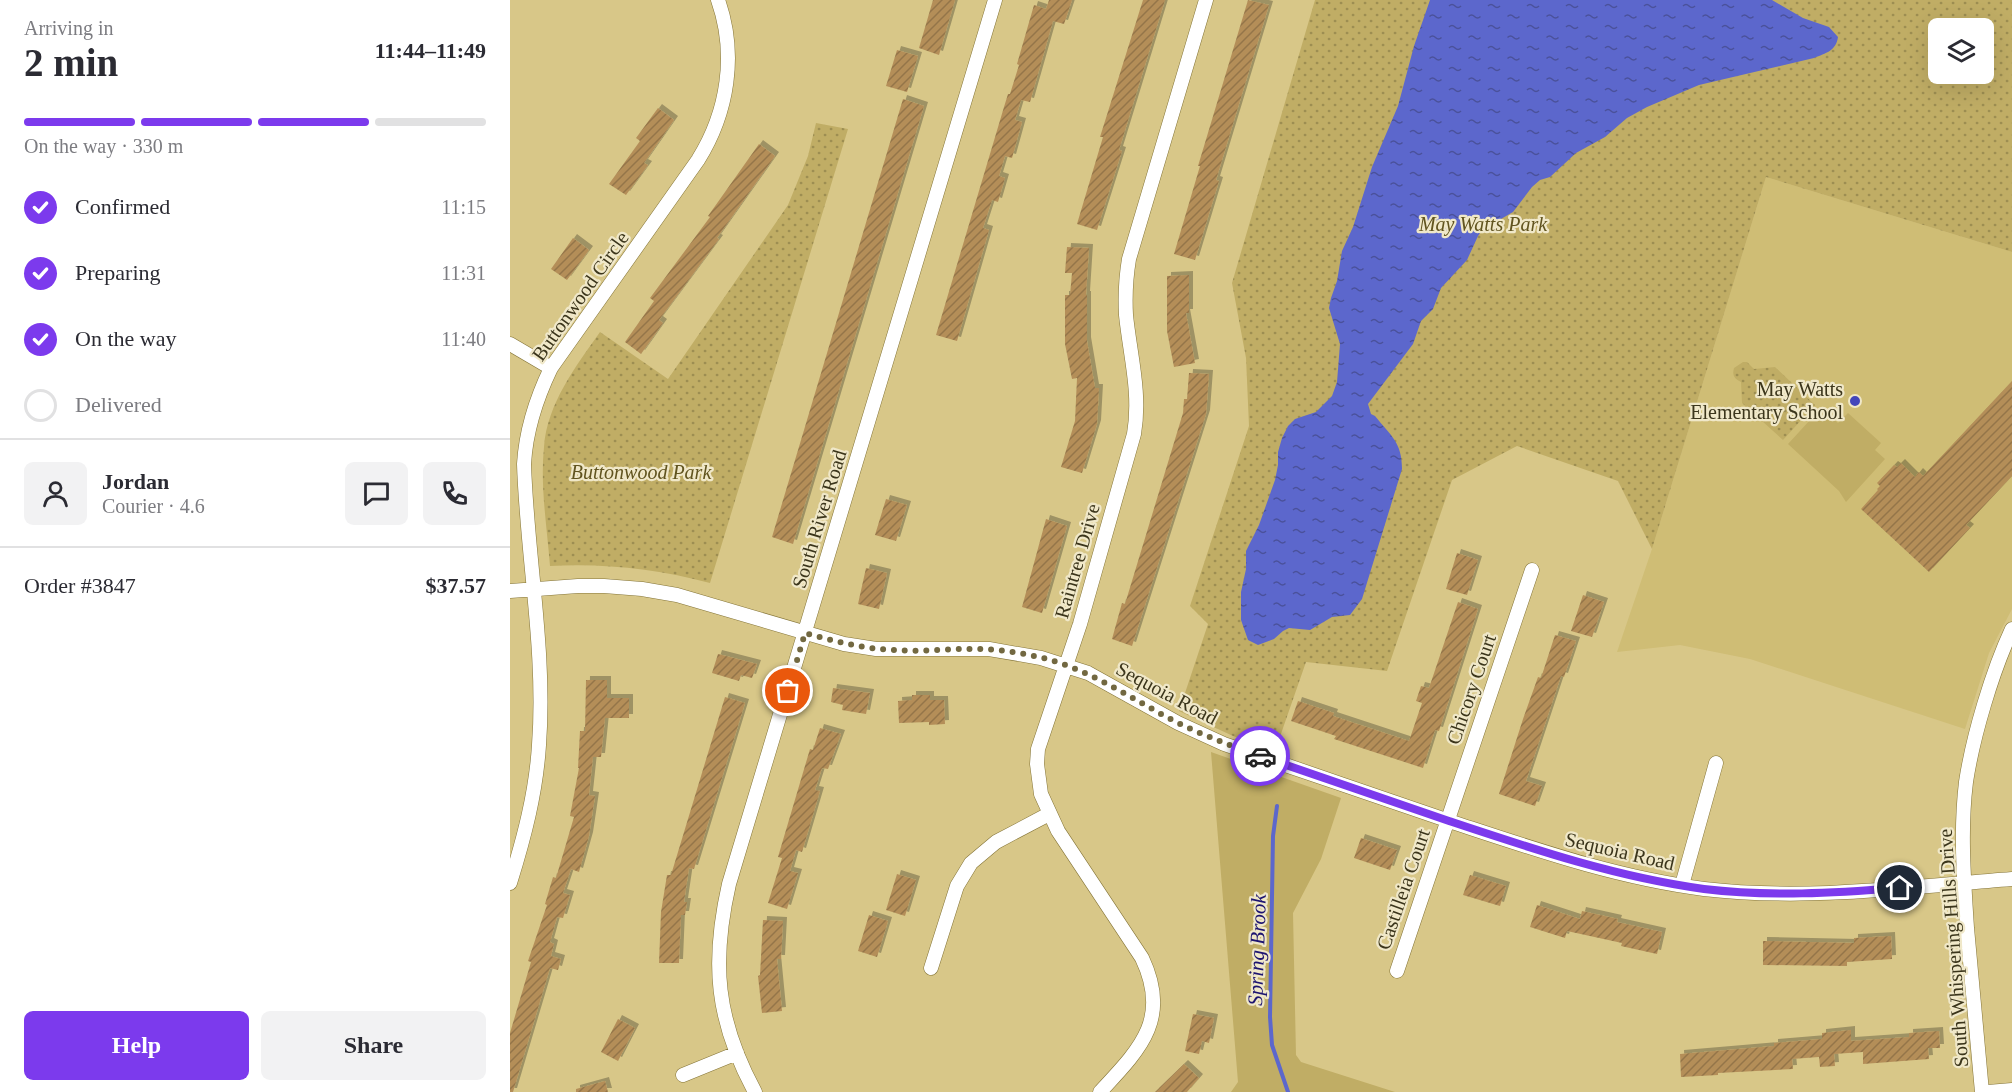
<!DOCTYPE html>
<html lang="en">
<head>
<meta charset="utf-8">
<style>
  :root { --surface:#fff; --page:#f2f2f3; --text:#2b2b33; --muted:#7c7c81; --line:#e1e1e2; --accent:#7c3aed }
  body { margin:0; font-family:"Times New Roman",serif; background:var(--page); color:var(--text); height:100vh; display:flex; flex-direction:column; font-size:22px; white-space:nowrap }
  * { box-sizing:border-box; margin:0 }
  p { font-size:20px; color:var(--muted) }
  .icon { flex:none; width:33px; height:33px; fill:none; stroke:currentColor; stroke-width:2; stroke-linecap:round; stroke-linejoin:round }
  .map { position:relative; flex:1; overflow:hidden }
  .details { display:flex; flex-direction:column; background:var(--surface); width:510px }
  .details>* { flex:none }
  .fabs { position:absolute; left:1418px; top:18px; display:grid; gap:12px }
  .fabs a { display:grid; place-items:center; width:66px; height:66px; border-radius:9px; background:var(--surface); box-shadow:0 6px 24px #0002; font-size:30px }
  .pin { position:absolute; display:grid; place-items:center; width:51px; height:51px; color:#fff; margin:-26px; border:3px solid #fff; border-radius:50%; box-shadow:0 2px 6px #0007 }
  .courier { position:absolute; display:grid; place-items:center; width:60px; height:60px; margin:-30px; border:4px solid #7c3aed; border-radius:50%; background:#fff; color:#222; box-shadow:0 2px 8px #0007 }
  .overview em { font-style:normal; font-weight:700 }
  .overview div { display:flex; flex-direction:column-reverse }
  .overview { display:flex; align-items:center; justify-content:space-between; height:102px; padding:0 24px }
  h1 { font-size:39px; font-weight:700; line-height:45px }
  .bar { display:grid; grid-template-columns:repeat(4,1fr); gap:9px 6px; align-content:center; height:72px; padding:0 24px }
  .bar i { height:8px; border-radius:4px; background:var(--line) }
  .bar .active { background:var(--accent) }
  .bar p { grid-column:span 4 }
  .line { display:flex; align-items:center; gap:15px; padding:0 24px; border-top:2px solid var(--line) }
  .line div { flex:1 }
  .round { display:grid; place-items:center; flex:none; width:63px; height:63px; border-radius:9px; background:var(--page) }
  ol { padding:0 24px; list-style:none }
  li { display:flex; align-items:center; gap:18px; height:66px }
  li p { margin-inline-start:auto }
  li .icon { padding:6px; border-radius:50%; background:var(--accent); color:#fff; stroke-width:4 }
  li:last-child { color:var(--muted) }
  li i { width:33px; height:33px; border:3px solid var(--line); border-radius:50% }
  .cta { display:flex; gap:12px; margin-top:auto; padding:12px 24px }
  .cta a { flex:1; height:69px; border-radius:9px; background:var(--accent); color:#fff; font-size:24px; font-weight:700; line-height:69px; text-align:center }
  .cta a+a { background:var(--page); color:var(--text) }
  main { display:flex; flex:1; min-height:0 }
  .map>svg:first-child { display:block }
  .built { fill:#cfbd75 }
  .grass { fill:#c0ad65 }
  .park { fill:url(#park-dots); fill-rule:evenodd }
  .water { fill:url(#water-ripples) }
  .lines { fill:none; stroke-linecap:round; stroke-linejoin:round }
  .stream { stroke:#5c67cc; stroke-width:4 }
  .building { fill:url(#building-hatch); filter:url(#shadow) }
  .street-casing { stroke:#847437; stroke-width:15 }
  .street { stroke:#fff; stroke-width:14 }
  .done { stroke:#726841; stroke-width:6; stroke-dasharray:0 10.8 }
  .route { stroke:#7c3aed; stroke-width:8 }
  .poi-dot { fill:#4346bb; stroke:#f0e8c9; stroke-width:2 }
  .labels { text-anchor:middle; stroke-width:4.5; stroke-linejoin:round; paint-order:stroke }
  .park-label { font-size:20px; font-style:italic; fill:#61541f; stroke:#f0e8c9 }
  .street-label { font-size:20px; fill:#3b351b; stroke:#f0e8c9 }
  .poi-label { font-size:20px; fill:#3b351b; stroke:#f0e8c9; text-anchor:end }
  .water-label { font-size:21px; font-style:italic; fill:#1d1470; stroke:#f0e8c9 }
</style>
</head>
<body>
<main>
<section class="details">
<div class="overview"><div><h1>2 min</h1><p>Arriving in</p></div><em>11:44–11:49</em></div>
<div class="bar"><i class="active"></i><i class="active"></i><i class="active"></i><i></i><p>On the way · 330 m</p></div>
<ol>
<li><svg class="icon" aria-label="check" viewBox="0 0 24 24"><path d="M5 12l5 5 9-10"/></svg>Confirmed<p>11:15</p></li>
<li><svg class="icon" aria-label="check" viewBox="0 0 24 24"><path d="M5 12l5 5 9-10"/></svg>Preparing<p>11:31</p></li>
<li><svg class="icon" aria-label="check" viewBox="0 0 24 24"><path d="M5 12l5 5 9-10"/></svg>On the way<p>11:40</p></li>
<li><i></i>Delivered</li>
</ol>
<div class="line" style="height:108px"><a class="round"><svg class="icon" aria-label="person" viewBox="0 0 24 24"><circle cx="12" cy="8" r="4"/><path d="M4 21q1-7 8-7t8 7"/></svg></a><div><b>Jordan</b><p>Courier · 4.6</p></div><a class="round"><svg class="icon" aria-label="chat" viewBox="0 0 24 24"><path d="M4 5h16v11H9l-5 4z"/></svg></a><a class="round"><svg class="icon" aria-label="phone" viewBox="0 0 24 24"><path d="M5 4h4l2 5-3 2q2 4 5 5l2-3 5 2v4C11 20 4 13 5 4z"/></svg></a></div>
<div class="line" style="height:78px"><div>Order #3847</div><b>$37.57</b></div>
<div class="cta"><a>Help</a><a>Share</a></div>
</section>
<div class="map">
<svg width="1502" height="1092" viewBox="0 0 1502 1092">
  <defs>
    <pattern id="park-dots" width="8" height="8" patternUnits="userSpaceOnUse" patternTransform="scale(1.5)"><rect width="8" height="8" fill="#c0ad65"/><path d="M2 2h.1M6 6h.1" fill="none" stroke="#9d8e52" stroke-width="1.8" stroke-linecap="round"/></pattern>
    <pattern id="water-ripples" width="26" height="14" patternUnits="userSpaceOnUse" patternTransform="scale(1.5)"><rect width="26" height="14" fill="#5c67cc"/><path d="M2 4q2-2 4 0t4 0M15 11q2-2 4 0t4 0" fill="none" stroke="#4a519b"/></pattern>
    <pattern id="building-hatch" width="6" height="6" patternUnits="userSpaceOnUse" patternTransform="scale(1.5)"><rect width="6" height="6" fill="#b48e59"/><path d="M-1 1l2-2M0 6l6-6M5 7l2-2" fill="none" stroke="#947549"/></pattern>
    <filter id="shadow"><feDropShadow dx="4" dy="-4" stdDeviation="0" flood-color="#0004"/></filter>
  </defs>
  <rect width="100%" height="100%" fill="#d8c788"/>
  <!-- built -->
  <path class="built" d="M1256,177L1502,252V609L1479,653L1455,729L1240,659L1170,645L1107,652L1142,549Z"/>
  <!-- grass -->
  <path class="grass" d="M1311,408L1328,423L1338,413L1371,443L1365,450L1375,459L1336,502L1329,491L1278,444Z
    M701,752L831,798L811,859L783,913L786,1055L791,1062L885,1092H721L728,1082Z"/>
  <!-- park -->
  <path class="park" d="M805,0H1502V252L1256,177L1142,549L1108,481L1007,446L942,480L877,671L796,662L765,751L723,736L669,711L698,624L680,606L739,426L736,358L722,283ZM1428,28H1473V74H1428Z
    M306,123L338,129L200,583C148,569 94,563 40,566C37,527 30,486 34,447C37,404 66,366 90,332L158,379L278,205L298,156Z
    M1233,362H1237L1244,369L1265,367L1305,405L1273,440L1232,403L1231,382C1224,379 1222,375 1224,368Z"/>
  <!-- water -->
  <path class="water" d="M920,0H1262L1293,18L1319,27L1328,37C1326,51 1316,53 1304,58L1189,85L1137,107L1117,118L1095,137L1066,153L1040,177L1030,180L1022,187L1003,212L972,230L968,236L957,260L931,288L923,309L911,321L903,344L858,404L861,414L865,416C881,436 892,442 892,469L852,599L840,615L822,617L800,630L779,628L773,631L764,639L748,645L738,640L731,620V592L736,569V551L749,525L765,480L768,465V452L772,438L778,426L785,419L806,412L822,396L827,382L830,344L819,308L821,298L827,281L832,251L843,227L862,167L888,106L904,46Z"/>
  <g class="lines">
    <!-- stream -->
    <path class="stream" d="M767,806L763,836L760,1017L762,1045L778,1092"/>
  </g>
  <!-- building -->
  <path class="building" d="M423,0H445L429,55L409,48Z
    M539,0H562L554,24L543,21L520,102L511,100L505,120L512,122L502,158L495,156L489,176L495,178L488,202L482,200L473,228L479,230L447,341L426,335L494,107L498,94H500L509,65L507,64L524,5L536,9Z
    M633,0H655L609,150L612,151L587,230L567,224L593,137H590Z
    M738,0L759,5L706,180L709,181L685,260L664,254L690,166H688Z
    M387,50L408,56L397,92L376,86Z
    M393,99L414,106L283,544L262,537Z
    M148,108L164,120L134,163L138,165L116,195L99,184L130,141L126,138Z
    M249,144L265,156L207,238L209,239L149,320L153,323L131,354L115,342L144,301L140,298L200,217L198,216Z
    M63,238L79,250L57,280L41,269Z
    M557,247L579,248L576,295H577V341L585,388H589L587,424L572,473L551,467L565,421L567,378L562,379L555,344V295H560L562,273H555Z
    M679,275V313H676L685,363L664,367L657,331V276Z
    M679,373L699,374L696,414L622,646L602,639L612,603L615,604L673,413L674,399H677Z
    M1502,381V476L1456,525L1460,528L1419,572L1351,509L1368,490L1367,489L1370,486L1367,483L1384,465L1387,467L1391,463L1405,477L1409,472L1413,476Z
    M376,499L397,505L386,541L365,535Z
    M536,519L557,526L532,613L512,607Z
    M947,553L968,560L957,595L936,589Z
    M356,568L377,573L369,609L348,604Z
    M1073,595L1094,602L1082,637L1061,631Z
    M948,602L968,609L929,731L925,730L913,768L824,739L826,736L781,721L788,701L824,713L823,716L899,741L912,703L906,701L911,686L919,688Z
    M1045,635L1066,641L1054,677L1051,676L1016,781L1032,786L1025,806L989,794L1013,719L1028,677L1031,678Z
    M208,654L247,664L242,678L231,675L229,681L202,673Z
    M76,680H97V698H119V718H95L91,757H83L79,795L85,796L79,836L69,872L61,869L53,893L60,895L53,918L47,917L40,942L44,944L41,956L51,959L48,970L40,968L3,1092H0V1033L21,962L18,961L37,905L35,904L43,877L46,878L64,817L60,816L69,768H68L70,731H75Z
    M323,688L360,693L356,714L332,710L333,705L321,702Z
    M402,695H420V700H434L435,724L419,725V722L389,723L388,701L402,700Z
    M215,697L235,703L184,869L179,868L174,902H177L175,915H171L169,963H149L151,912L157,875H161Z
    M310,728L331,734L318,769L312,768L305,790L310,791L292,852L286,850L280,871L288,873L277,909L258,903L272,858L268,857L300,749L303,750Z
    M851,838L887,850L880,870L844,858Z
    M387,874L406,880L395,916L376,910Z
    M960,875L996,886L990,906L953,895Z
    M1027,905L1070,919L1072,911L1108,919L1107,922L1152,932L1147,954L1111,946L1112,943L1057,931L1055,938L1020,927Z
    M359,915L378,921L367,957L348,951Z
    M253,920L273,921L271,959H267L272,1011L252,1013L248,976L250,975Z
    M1381,936L1382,959L1337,962V966L1253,965V941L1344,943V938Z
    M683,1014L704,1018L699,1043L692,1041L689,1054L675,1051Z
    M108,1019L125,1028L108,1061L91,1052Z
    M1341,1030V1041L1399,1037V1033L1429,1031L1430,1048H1418L1419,1059L1353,1064V1052L1324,1054L1325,1066L1310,1067L1309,1057L1282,1059L1283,1069L1208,1073V1075L1171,1077L1170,1054L1264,1046V1043L1312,1039V1033Z
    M674,1064L689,1078L677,1092H645Z
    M95,1081L98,1092H66V1089Z"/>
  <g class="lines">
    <!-- street casing -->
    <g class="street-casing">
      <path id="street" d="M0,344L41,368
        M0,591L68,586H94L132,589L167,595L334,644L366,649H479L531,658L578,673L668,723L714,744C791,770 868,797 945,823C1027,850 1108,878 1194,889C1296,901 1400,887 1502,879
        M0,883C14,838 26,793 29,745C36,652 17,557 14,464C16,430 26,399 41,368L188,160C218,112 227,54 208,0
        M1172,885L1206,763
        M421,968L447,886L461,863L486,842L539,814
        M887,971L1022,570
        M173,1075L227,1053
        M245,1092C206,1020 201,963 219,884L485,0
        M590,1092C630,1049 661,1019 632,958L548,831L531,794L527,764L528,749L570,624L624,434C631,393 620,355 616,315C615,296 616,277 619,259L696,0
        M1472,1092C1467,1037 1462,983 1457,928C1454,880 1450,831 1456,782C1463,736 1482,672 1502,629
        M1478,1092L1502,1090"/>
    </g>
    <!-- street -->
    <use href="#street" class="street"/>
  </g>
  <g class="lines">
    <!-- done -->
    <path class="done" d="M278,691L295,633C324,641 353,649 384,650C408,652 433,649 457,649C481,648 506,652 529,657C575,668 613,693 653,715C684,732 716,744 750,756"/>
    <!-- route -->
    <path class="route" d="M750,756C813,778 876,799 939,821C1023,849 1106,877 1194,889C1259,897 1325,893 1390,888"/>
  </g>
  <!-- markers -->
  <circle class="poi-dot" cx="1345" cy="401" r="6"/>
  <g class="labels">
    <!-- park labels -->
    <g class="park-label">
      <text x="973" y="231">May Watts Park</text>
      <text x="131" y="479">Buttonwood Park</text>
    </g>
    <!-- street labels -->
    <g class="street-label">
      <text transform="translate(70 296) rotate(-55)" y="7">Buttonwood Circle</text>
      <text transform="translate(309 519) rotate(-73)" y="7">South River Road</text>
      <text transform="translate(567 561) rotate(-74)" y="7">Raintree Drive</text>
      <text transform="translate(961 689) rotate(-71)" y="7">Chicory Court</text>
      <text transform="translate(657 693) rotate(28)" y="7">Sequoia Road</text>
      <text transform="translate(1110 851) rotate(13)" y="7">Sequoia Road</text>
      <text transform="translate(893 889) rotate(-71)" y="7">Castilleia Court</text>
      <text transform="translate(1443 948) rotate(-94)" y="7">South Whispering Hills Drive</text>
    </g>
    <!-- poi labels -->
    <g class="poi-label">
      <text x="1333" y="396">May Watts<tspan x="1333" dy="23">Elementary School</tspan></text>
    </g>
    <!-- water labels -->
    <g class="water-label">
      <text transform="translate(747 950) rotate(-88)" y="7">Spring Brook</text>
    </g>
  </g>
</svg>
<div class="fabs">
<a><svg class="icon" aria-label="layers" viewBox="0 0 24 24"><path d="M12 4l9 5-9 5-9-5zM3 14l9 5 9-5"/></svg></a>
</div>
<div class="pin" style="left:278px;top:691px;background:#ea580c"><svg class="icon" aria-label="bag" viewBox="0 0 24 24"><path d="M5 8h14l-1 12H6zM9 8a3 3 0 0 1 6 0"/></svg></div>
<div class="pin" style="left:1390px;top:888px;background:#1f2937"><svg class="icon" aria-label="home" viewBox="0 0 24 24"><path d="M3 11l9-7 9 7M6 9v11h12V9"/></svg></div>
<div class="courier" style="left:750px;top:756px"><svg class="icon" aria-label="car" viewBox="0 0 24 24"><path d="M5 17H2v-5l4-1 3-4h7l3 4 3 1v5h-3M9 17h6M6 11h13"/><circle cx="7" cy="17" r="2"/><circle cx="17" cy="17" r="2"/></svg></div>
</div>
</main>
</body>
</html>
